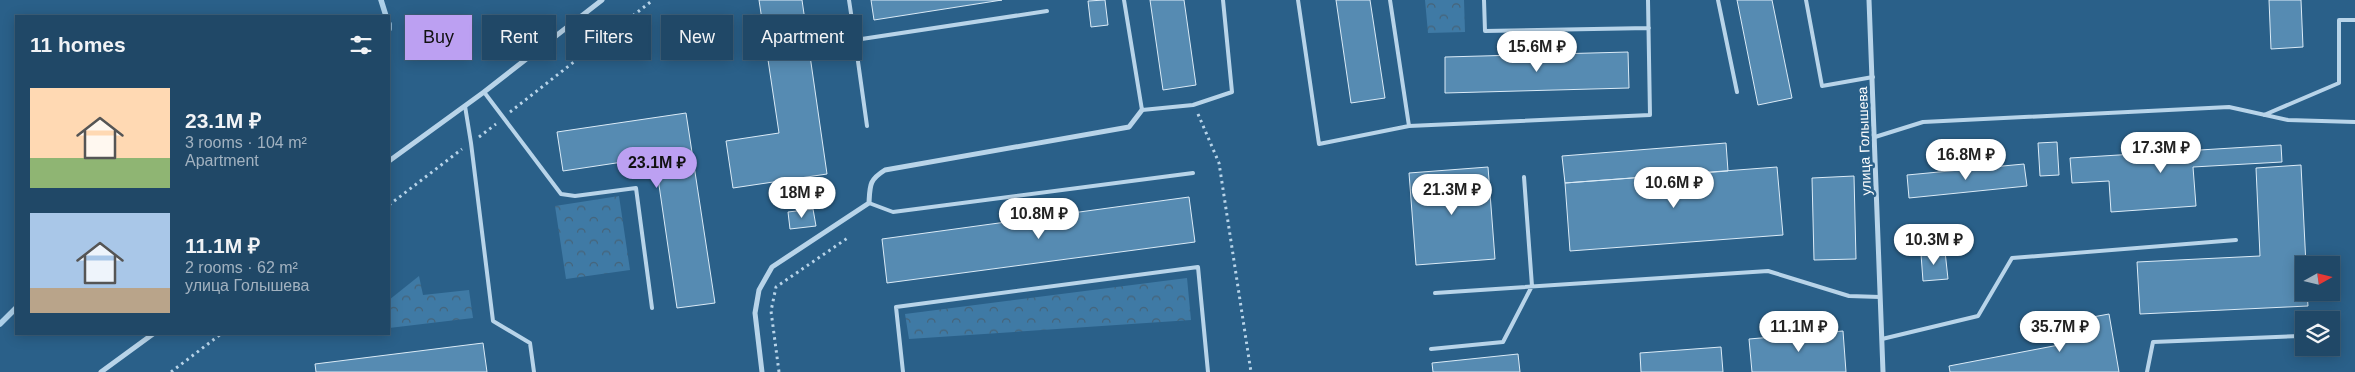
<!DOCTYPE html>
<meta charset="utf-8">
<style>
body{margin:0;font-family:Arial,sans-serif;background:#2d5270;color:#f1f3f6;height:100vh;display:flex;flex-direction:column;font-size:19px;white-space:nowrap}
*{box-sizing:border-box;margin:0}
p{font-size:16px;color:#a2b2c0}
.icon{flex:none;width:28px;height:28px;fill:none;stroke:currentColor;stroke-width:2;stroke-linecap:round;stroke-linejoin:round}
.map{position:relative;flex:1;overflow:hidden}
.panel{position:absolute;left:15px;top:15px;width:375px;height:320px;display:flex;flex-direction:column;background:#204867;border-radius:0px;box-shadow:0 2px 12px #0003,0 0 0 1px #3d607b}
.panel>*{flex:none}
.banner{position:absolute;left:405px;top:15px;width:475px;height:45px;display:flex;gap:10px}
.needle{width:32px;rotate:82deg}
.controls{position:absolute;left:2295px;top:256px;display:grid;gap:10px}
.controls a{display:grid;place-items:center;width:45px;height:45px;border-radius:0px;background:#204867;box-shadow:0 2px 12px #0003,0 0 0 1px #3d607b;font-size:25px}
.price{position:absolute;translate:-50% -42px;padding:0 11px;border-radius:18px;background:#fff;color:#222;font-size:16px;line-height:32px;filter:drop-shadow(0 1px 2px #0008)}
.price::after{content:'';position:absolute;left:50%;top:30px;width:15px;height:11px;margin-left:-8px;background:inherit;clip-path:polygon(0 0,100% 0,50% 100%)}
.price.active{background:#bca0f2;color:#111}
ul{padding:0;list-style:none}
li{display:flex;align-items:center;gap:15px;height:125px;padding:0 15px}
li span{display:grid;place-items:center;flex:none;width:140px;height:100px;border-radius:0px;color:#555}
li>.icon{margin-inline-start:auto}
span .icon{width:60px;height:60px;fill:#fffc;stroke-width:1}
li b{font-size:21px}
h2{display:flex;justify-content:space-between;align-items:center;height:60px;padding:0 15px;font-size:21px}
.pill{padding:0 18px;border-radius:0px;background:#204867;box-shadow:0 2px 12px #0003,0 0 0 1px #3d607b;font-size:18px;line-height:45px}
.pill.active{background:#bca0f2;color:#111}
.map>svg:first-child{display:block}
.park{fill:url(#park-crowns)}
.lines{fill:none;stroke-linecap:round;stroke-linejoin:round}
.stream{stroke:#add0e9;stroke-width:5.5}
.building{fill:#568bb2;stroke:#dbebf7}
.path{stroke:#b8d4e9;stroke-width:3;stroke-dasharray:2.5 4;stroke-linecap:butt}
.lane{stroke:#b8d4e9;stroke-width:4}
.street{stroke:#b8d4e9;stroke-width:5}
.labels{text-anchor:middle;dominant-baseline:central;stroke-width:5;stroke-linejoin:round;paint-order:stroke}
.street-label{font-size:14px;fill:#fff;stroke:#2a6089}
</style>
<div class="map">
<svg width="2355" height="372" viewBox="0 0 2355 372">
<defs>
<pattern id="park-crowns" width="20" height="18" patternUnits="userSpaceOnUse" patternTransform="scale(1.25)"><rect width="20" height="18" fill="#3f7aa5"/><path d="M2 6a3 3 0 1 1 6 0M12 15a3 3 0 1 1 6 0" fill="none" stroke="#466378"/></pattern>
</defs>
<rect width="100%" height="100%" fill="#2a6089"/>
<!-- park -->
<path class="park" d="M1425,0H1464L1465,32L1428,33Z
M619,196L630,270L566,279L555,206Z
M419,276L423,295L469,290L473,318L389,328V300Z
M1187,278L1191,320L909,339L905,314Z"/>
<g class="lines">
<!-- stream -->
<path class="stream" d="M381,0L386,16
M389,24V29
M0,324L16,308"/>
</g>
<!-- building -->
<path class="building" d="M759,0H802L827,174L733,188L726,141L779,133Z
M871,0H1002L874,20Z
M1105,0L1108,25L1091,27L1088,1Z
M1150,0H1184L1196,85L1163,90Z
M1336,0H1370L1385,98L1351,103Z
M1737,0H1772L1792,98L1758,105Z
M2269,0H2301L2303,47L2271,49Z
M1628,52L1629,88L1445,93V57Z
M686,113L715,303L677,308L654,151L635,154L636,160L563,171L557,132Z
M2057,142L2059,175L2040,176L2038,143Z
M1726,143L1728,171L1565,183L1562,156Z
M2281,145L2282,162L2193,167L2196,206L2111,212L2109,181L2072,183L2070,158Z
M2024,164L2027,186L1909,198L1907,175Z
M2301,165L2306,265H2304V292H2307L2308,306L2140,314L2137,262L2260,256L2256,168Z
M1488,167L1495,259L1416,265L1409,173Z
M1777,167L1783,235L1570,251L1565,183Z
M1854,176L1856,259L1814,260L1812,178Z
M1189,197L1195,242L887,283L882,239Z
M813,209L816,226L790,229L788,212Z
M1945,251L1948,279L1923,281L1921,254Z
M2109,314L2119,372H1950L1949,366L2064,344L2060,323Z
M1843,331L1846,372H1752L1749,339Z
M483,343L487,372H316L315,364Z
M1721,347L1723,372H1641L1640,353Z
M1518,354L1520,372H1433L1432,363Z"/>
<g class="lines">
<!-- path -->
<path class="path" d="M510,112L653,0
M1198,114L1219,163L1251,372
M479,137L496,124
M389,205L462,149
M171,372L221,334
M779,372L771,311L776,287L849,237"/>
<!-- lane -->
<path class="lane" d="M849,0L855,40L1047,11
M1124,0L1142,110L1193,105L1232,92L1223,0
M1298,0L1319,144L1409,126L1390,0
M1484,0L1485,31L1649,28
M1718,0L1737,92
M1806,0L1822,86L1873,77
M855,40L867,126
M484,92L561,194L575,196L636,188L652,308
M465,106L471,143L493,321L530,343L534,372
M2264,115L2339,83V20H2355
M1409,126L1650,115L1648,0
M1875,137L1923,122L2229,107L2288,120L2355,122
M869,203L893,212L1193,173
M1435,293L1768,271L1849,296L1880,297
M1882,339L1978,316L2012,258L2236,240
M1431,349L1503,342L1532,286L1524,177
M903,372L896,307L1198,267L1208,372
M2147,372L2153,342L2300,336"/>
<!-- street -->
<path class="street" d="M1869,0L1883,372
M389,161L484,92L602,0
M101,372L153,334
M762,372L755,313L759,290L772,267L869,203C870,185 869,180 885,170L1129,127L1142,110"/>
</g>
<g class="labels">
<!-- street labels -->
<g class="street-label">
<text transform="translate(1864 141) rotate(-92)">улица Голышева</text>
</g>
</g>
</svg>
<div class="controls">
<a><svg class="needle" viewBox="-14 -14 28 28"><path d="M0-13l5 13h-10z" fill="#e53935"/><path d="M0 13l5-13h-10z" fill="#a2b2c0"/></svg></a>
<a><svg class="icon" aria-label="layers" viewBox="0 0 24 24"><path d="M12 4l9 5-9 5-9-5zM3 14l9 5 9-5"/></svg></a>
</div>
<b class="price" style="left:1537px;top:73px">15.6M ₽</b>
<b class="price" style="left:2161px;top:174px">17.3M ₽</b>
<b class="price" style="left:1966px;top:181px">16.8M ₽</b>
<b class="price active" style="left:657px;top:189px">23.1M ₽</b>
<b class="price" style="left:1674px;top:209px">10.6M ₽</b>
<b class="price" style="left:1452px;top:216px">21.3M ₽</b>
<b class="price" style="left:802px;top:219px">18M ₽</b>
<b class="price" style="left:1039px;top:240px">10.8M ₽</b>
<b class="price" style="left:1934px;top:266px">10.3M ₽</b>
<b class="price" style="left:1799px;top:353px">11.1M ₽</b>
<b class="price" style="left:2060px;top:353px">35.7M ₽</b>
<div class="banner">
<a class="pill active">Buy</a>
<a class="pill">Rent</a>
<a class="pill">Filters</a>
<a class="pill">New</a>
<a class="pill">Apartment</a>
</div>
<section class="panel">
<h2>11 homes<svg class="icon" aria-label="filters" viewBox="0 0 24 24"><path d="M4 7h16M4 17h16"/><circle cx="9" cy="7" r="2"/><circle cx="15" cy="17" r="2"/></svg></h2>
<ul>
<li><span style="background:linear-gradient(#ffd9b3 70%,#8fb573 0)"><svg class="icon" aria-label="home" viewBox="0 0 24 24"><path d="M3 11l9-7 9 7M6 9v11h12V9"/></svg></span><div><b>23.1M ₽</b><p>3 rooms · 104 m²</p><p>Apartment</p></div></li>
<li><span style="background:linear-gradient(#a9c7e8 75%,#b9a48a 0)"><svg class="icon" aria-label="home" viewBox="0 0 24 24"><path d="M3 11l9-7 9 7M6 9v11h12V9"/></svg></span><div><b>11.1M ₽</b><p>2 rooms · 62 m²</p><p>улица Голышева</p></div></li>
</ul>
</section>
</div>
